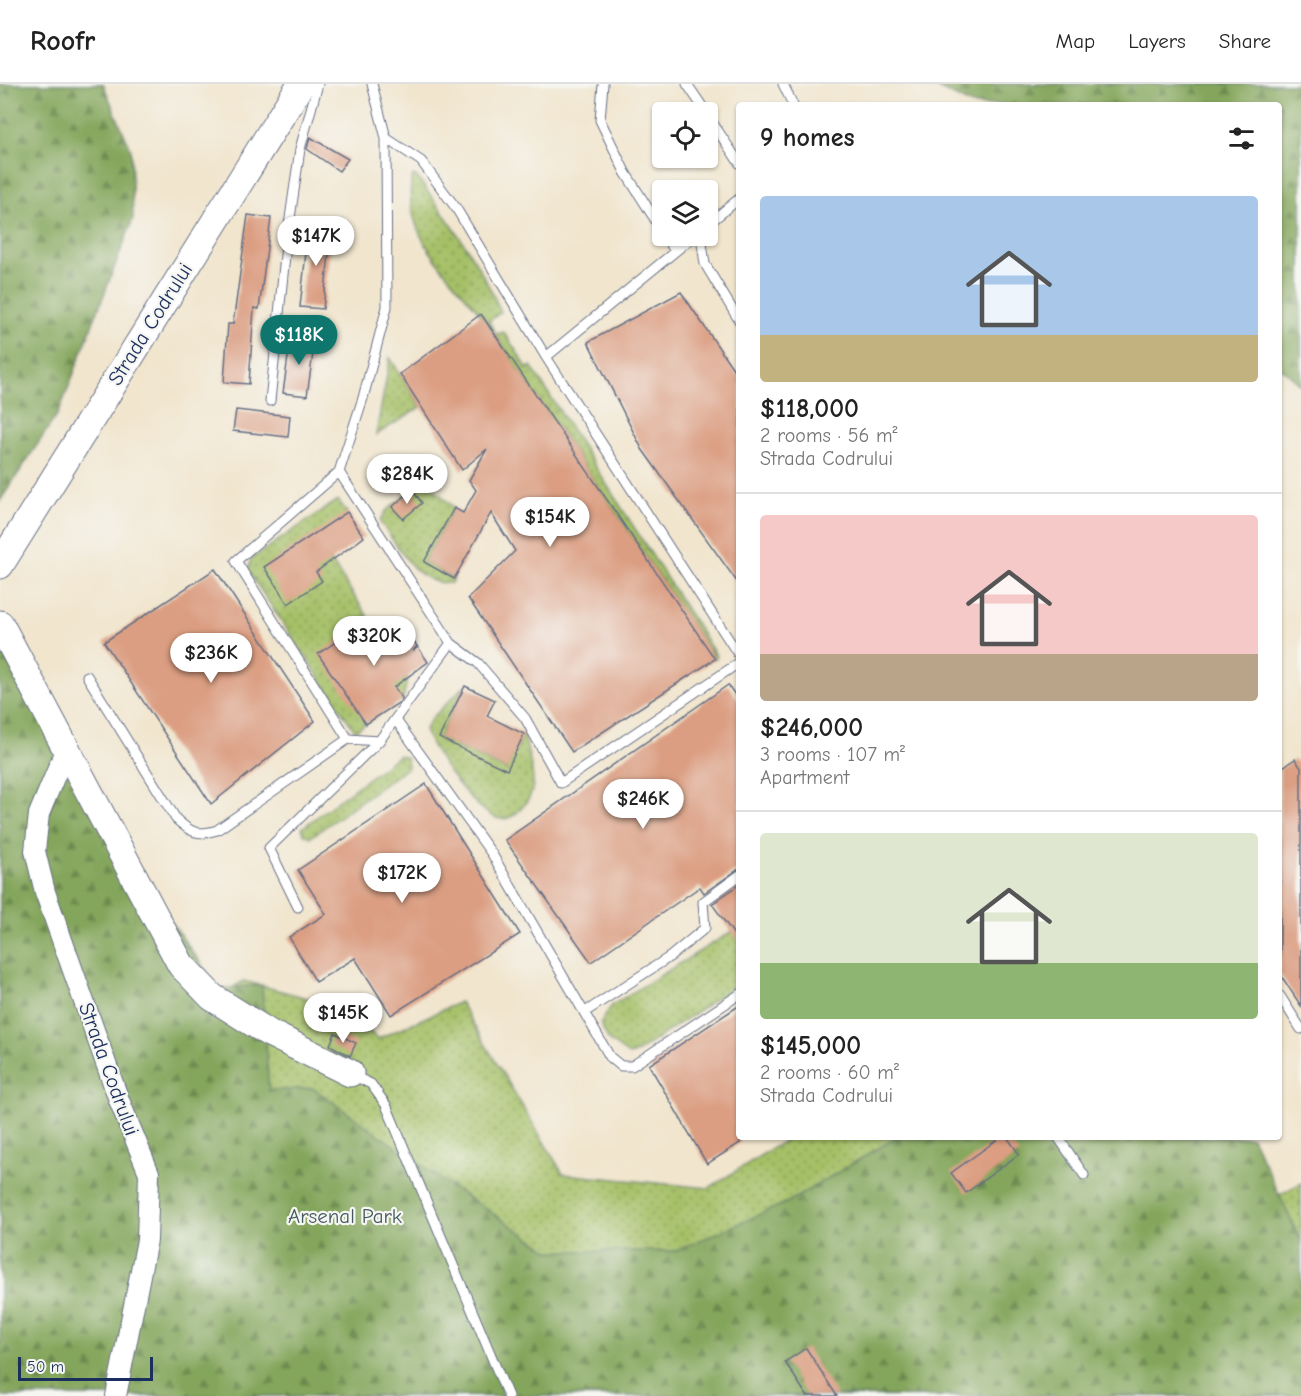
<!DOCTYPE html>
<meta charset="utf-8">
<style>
body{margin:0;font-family:"Comic Neue",sans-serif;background:#f2f2f2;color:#222;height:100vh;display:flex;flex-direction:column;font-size:22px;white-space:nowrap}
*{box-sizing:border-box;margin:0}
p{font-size:20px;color:#767676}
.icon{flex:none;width:33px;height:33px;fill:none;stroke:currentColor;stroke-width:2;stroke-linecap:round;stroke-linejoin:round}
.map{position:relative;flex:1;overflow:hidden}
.sheet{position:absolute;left:736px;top:18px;width:546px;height:1038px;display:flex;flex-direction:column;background:#fff;border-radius:6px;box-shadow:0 2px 4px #0004}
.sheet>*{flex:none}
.fabs{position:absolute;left:652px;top:18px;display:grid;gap:12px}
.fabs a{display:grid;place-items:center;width:66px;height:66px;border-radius:6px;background:#fff;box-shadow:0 2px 4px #0004;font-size:30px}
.scale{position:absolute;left:18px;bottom:15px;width:135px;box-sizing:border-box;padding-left:6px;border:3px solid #1b2f5e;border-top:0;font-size:16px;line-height:21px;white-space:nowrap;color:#1b2f5e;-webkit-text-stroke:4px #f6f6f2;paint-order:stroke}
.price{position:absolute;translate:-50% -51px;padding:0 14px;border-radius:21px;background:#fff;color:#222;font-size:20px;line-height:39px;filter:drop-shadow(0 2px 3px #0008)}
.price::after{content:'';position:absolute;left:50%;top:36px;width:18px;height:14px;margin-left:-9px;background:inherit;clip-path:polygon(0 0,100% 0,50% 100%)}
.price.active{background:#0f766e;color:#fff}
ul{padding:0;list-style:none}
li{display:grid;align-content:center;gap:12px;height:318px;padding:0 24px}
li+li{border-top:2px solid #e0e0e0}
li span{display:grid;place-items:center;height:186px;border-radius:6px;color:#555}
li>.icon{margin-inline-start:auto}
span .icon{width:108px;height:108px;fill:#fffc;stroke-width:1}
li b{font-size:26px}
h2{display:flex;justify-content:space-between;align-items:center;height:72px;padding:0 24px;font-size:26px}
header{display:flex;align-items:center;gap:36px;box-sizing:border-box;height:84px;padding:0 30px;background:#fff;border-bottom:2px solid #e0e0e0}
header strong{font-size:28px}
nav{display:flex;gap:33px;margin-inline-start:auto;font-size:21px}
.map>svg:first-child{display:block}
.grass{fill:url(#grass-dots);stroke:#607862;stroke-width:1.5}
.forest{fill:url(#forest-firs);stroke:#506a5c;stroke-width:1.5}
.building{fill:#db9e82}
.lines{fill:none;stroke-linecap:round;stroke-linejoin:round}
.lane-casing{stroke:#666f85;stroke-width:11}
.street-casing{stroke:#666f85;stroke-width:22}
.secondary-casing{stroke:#666f85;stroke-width:29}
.lane{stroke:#fff;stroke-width:9}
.street{stroke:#fff;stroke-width:20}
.secondary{stroke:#fff;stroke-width:27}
.labels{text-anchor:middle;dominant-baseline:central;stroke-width:4.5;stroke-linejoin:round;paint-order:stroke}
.street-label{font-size:21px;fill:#1b2f5e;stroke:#f6f6f2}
.park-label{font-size:21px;fill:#445a60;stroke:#f6f6f2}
</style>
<header>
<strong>Roofr</strong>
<nav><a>Map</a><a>Layers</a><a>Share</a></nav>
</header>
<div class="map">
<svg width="1301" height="1312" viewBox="0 0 1301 1312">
<defs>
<pattern id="grass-dots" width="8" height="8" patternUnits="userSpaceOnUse" patternTransform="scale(1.5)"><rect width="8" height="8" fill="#a5c066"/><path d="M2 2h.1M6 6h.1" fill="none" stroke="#869c57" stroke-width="1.8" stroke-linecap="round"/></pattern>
<pattern id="forest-firs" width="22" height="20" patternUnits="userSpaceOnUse" patternTransform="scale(1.5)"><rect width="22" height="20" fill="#84a65b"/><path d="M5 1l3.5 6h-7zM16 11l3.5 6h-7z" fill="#6b884e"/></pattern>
</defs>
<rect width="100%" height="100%" fill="#f6f6f2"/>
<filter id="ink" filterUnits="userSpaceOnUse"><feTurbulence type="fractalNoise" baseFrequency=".0167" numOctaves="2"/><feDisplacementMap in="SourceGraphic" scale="12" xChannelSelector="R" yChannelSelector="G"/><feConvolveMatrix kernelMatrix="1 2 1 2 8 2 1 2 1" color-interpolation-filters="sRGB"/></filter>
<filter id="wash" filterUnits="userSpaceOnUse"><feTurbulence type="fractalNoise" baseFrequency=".008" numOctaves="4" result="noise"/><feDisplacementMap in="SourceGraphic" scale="24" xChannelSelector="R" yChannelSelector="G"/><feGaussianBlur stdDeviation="1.35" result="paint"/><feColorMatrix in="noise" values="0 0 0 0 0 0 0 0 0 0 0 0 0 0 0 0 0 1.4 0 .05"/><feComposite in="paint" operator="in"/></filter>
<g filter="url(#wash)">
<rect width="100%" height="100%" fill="#f1e5cd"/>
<!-- grass -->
<path class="grass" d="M413,91L417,93C449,136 480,179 501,228L489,237L496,250L504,248L528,285L531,282L717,573L715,575C640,464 565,354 490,243C471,215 443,191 426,161C414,142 406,113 413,91Z
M390,274L421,323L376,351Z
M424,395L454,424L424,478L454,495L451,499C415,502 400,463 380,438L386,427Z
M338,416L347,428L331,477L408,593L403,615L355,647L248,487L251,475Z
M465,601L439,654L506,686L524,650C526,661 535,693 533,701C532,710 528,718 521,725C515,731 510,735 501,735C479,734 429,666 425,645L432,634Z
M399,671L407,674L408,683L311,753L304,750L302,744Z
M739,843V899L636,969L629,971L609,957L600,939L612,921Z
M244,897L348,925L377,955L460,918L563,1090L709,1104L790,1053H1126L1200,1153L1301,1099V1312H129L206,918Z"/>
<!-- forest -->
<path class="forest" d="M0,0H103L131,66L133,135L59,328L0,417Z
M930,0H1301V301L1280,283V21H972Z
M0,555L103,743L219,905L262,901L269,1007L313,1004L455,1105L550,1167H676L790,1117L897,1053H1252L1301,1157V1312H0Z"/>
<g id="blocks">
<!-- building -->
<path class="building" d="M310,53L348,75L339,87L307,65Z
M248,131L271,134L259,225L254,224L249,300L224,298L228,240H233Z
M309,141L332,143L323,225L300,223Z
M681,208L740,295V502L642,365L588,258Z
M481,230L715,575L572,668L468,514L515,467L491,429L454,495L424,478L454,424L463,429L476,406L469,396L487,365L462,386L400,290Z
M291,251L315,255L307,312L283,309Z
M236,326L290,332L288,353L233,347Z
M412,406L422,419L403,435L392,423Z
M347,428L364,453L316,488L322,497L288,520L264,483Z
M215,485L315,637L211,720L104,558Z
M397,534L417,562L413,567L418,563L428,578L394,603L402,614L400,618L366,640L318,570L355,545L363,557Z
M728,601L740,618V784L704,809L700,803L591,878L505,756Z
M465,602L495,616L487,632L524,650L507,686L439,654Z
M1295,675L1301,684V922L1280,890V685Z
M426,700L520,850L391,931L355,874L316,898L289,853L326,830L298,786Z
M740,800V859L712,820Z
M740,921V1059L707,1080L649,981Z
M335,949L356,959L350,972L330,961Z
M1001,1053H1007L1019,1070L966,1109L951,1089Z
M806,1264L837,1312H807L785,1278Z"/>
</g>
</g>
<g filter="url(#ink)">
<use href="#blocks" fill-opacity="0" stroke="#666f85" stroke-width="1.5"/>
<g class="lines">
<defs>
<path id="lane" d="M372,0L386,54L387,223L363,314L339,388L451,559L478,579L525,634L561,699L740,578
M603,0L600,36L625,88L663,148
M687,0L706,28
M783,0L793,21
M708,32L740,80
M386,54L421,77L456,124L546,273L740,573
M708,140L740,114
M665,152L675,167
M701,152L705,180L740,238
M546,273L694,152
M270,317L286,162L300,65L318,0
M339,388L236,477L348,655
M87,592L176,735C191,749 198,752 217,746L348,655L379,657
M395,635L492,770L610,973L621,982H632L740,910
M298,823L269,764L379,657L451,559
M1280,912L1301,945
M585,928L671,872L705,844L703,818L740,791
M352,991L371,1000L386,1021L508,1312
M1058,1053L1084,1091"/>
<path id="street" d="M66,665L39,730L35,767L45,808L119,1016L149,1089L147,1156L116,1312"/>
<path id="secondary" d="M0,481L301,0
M0,540L181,881L212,913L269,949L350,989"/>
</defs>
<!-- lane casing -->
<use href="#lane" class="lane-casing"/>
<!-- street casing -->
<use href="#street" class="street-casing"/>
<!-- secondary casing -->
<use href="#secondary" class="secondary-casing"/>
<!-- lane -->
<use href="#lane" class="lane"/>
<!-- street -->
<use href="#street" class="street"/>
<!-- secondary -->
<use href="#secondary" class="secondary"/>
</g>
</g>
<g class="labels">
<!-- street labels -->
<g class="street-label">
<text transform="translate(150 240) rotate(-58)">Strada Codrului</text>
<text transform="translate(109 985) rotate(70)">Strada Codrului</text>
</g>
<!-- park labels -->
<g class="park-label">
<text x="345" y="1132">Arsenal Park</text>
</g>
</g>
</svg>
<div class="fabs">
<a><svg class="icon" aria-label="locate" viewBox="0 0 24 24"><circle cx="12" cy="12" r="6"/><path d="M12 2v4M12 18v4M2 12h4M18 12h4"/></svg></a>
<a><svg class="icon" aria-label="layers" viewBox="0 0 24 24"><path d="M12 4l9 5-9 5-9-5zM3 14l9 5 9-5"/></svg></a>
</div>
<div class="scale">50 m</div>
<b class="price" style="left:316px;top:183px">$147K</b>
<b class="price active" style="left:299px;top:282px">$118K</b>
<b class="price" style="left:407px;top:421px">$284K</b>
<b class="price" style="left:550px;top:464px">$154K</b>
<b class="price" style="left:374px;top:583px">$320K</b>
<b class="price" style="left:211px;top:600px">$236K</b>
<b class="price" style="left:643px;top:746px">$246K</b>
<b class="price" style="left:402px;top:820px">$172K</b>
<b class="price" style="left:343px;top:960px">$145K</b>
<section class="sheet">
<h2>9 homes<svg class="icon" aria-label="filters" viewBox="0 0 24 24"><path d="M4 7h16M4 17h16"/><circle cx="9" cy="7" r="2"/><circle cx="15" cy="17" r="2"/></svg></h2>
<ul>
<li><span style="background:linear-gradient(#a9c7e8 75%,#c2b280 0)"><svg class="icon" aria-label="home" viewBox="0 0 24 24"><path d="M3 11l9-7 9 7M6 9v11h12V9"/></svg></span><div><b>$118,000</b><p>2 rooms · 56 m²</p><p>Strada Codrului</p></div></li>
<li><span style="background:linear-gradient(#f6c9c9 75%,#b9a48a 0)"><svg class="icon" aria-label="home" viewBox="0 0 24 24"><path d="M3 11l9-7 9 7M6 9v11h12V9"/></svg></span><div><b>$246,000</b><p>3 rooms · 107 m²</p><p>Apartment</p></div></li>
<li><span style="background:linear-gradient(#dfe7d0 70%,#8fb573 0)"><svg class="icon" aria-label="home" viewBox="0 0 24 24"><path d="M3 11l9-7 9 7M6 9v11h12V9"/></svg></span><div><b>$145,000</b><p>2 rooms · 60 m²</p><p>Strada Codrului</p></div></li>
</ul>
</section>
</div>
